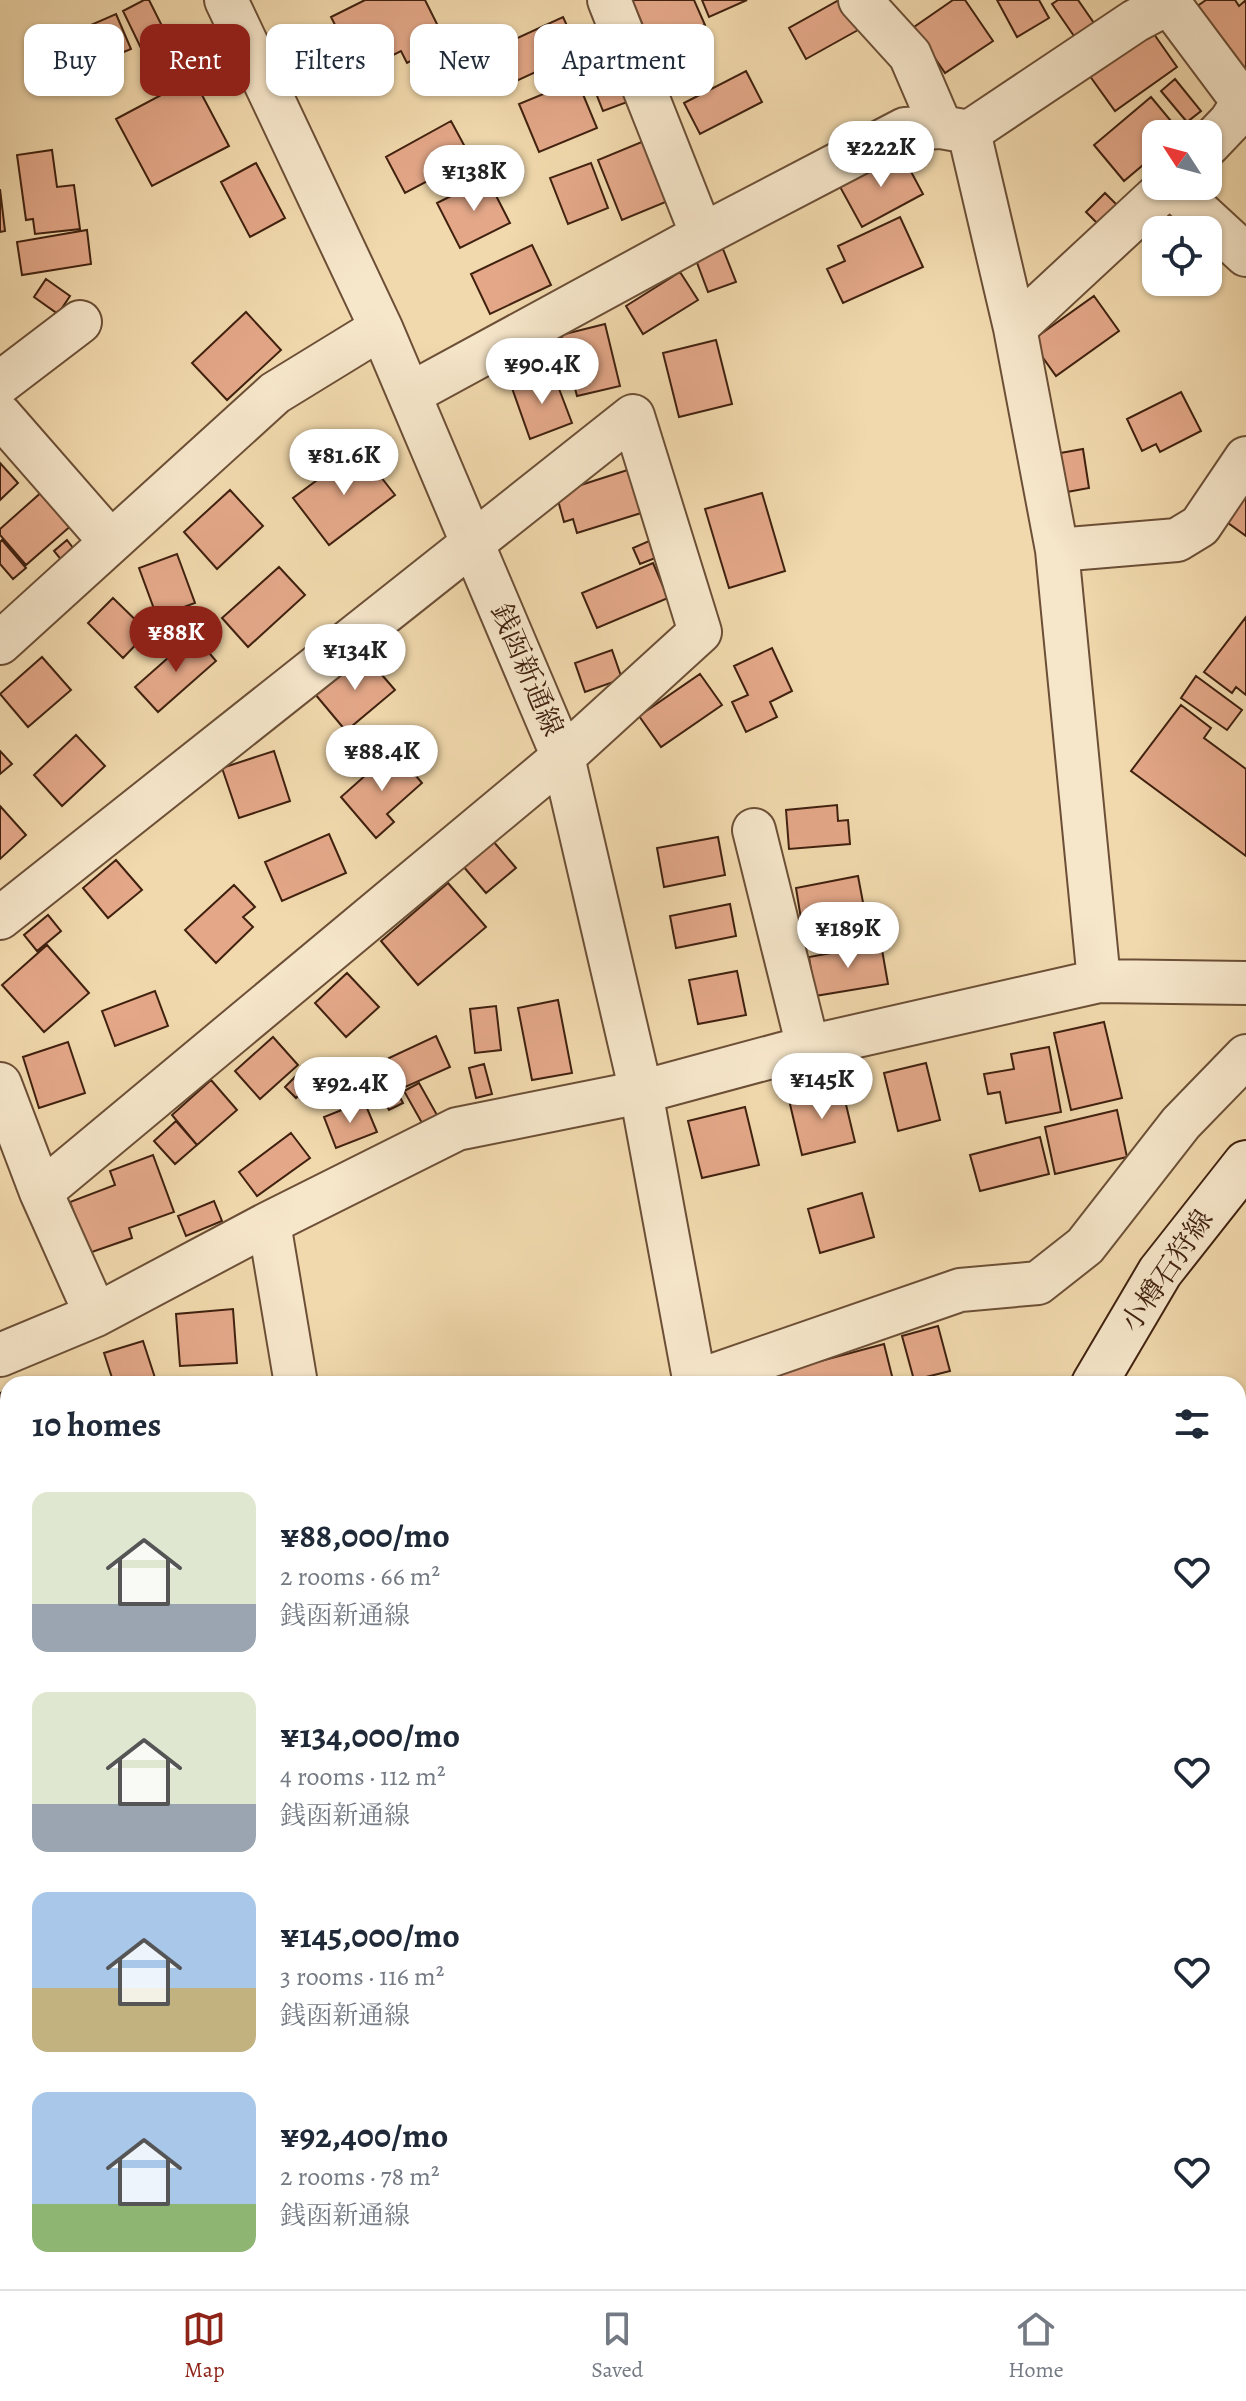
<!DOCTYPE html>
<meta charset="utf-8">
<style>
body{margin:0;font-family:Alegreya,"Noto Serif JP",serif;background:#f6f6f7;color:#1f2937;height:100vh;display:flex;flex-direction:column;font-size:30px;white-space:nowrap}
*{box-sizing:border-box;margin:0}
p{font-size:26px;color:#747a83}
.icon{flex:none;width:44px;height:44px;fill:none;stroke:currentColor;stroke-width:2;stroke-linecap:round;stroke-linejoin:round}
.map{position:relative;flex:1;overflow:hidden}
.side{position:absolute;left:0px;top:1376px;width:1246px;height:914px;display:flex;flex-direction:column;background:#fff;border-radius:24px 24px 0 0;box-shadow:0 2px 6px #0004}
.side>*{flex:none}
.guide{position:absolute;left:24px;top:24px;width:800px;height:72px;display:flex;gap:16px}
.needle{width:52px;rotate:306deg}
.buttons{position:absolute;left:1142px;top:120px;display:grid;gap:16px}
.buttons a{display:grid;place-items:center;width:80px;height:80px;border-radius:16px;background:#fff;box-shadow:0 2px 6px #0004;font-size:40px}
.price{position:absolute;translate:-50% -68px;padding:0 18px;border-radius:28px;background:#fff;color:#222;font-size:26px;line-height:52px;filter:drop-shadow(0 2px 4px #0008)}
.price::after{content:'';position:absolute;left:50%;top:48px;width:24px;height:18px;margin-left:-12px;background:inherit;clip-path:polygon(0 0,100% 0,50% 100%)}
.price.on{background:#8f2418;color:#fff}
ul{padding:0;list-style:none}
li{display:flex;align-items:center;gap:24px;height:200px;padding:0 32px}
li span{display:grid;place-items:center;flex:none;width:224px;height:160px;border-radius:16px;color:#555}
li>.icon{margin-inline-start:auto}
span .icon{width:96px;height:96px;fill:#fffc;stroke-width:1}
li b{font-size:34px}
h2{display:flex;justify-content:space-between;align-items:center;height:96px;padding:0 32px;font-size:34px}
.chip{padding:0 28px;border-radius:16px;background:#fff;box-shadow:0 2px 6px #0004;font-size:28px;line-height:72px}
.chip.on{background:#8f2418;color:#fff}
.menu{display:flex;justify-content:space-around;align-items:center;height:112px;border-top:2px solid #e0e1e3;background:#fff;font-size:22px;color:#747a83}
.menu a{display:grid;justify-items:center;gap:4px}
.menu .on{color:#8f2418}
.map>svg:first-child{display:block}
.building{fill:#e4a889;stroke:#40210f;stroke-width:2}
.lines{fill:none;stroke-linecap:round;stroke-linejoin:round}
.street-casing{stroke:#6c4f36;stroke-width:46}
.secondary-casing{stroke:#40210f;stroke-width:48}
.highway-casing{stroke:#40210f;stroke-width:48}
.street{stroke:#f6e6ca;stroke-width:42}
.secondary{stroke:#f6e6ca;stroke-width:44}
.highway{stroke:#f1d9ad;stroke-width:44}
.labels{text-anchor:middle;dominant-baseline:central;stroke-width:6;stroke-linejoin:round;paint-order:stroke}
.street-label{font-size:28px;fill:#40210f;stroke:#f6e6ca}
</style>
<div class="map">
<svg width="1246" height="2289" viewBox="0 0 1246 2289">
<rect width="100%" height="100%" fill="#f1d9ad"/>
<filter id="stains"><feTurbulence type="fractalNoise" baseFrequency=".0025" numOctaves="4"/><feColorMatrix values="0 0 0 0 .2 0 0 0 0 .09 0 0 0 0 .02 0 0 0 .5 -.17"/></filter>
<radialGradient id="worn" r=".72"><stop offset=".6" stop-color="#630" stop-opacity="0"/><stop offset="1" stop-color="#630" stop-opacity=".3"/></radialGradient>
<!-- building -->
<path class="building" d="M144,0H149L168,38L183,31L194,53L153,73L123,11Z
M365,0H425L441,32L423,41L428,52L407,63L401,51L359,72L331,17Z
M632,0H694L705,25L652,47Z
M702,0H747L709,17Z
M839,0H852L867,25L806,59L789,28Z
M953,0H965L993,41L945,73L914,27Z
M997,0H1039L1049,18L1017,37Z
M1058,0H1078L1096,26L1076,39L1052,4Z
M1206,0H1235L1239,6L1246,0V74L1196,7Z
M116,14L131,49L76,72L61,38Z
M563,17L579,52L512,83L496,48Z
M1149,27L1177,67L1115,111L1087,72Z
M746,71L762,102L700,134L684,103Z
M619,73L630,101L603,111L592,83Z
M193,78L229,146L152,186L116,119Z
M1175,79L1201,111L1187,122L1161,91Z
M577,80L597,128L539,152L519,104Z
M1151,97L1181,133L1156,134V154L1124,181L1094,145Z
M451,121L471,158L405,193L386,157Z
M644,141L668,201L622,220L598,160Z
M52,150L57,187L74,185L80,229L35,234L33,219L26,220L17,155Z
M900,151L923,194L862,227L839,185Z
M256,163L285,218L250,237L221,182Z
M591,163L608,208L568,224L550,178Z
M487,178L510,223L460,248L437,203Z
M0,189L5,231L0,232Z
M1105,193L1118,206L1099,225L1086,212Z
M900,217L923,267L843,303L827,269L845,261L838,246Z
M87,230L91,264L22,275L17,242Z
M532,245L551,285L490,314L471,274Z
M723,249L736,282L708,292L696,260Z
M680,272L698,300L643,334L626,306Z
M46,279L70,296L58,314L34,297Z
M1094,296L1119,331L1056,376L1031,341Z
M246,312L281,350L227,400L192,363Z
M605,324L620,386L577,396L561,335Z
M716,340L732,404L679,417L663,353Z
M553,373L572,423L530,439L512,388Z
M1181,392L1201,431L1160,452L1156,444L1142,451L1127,419Z
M359,449L395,495L329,545L293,498Z
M1083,449L1089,488L1056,494L1049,455Z
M0,463L18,483L0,500Z
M640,466L654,509L577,533L573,519L564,522L556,493Z
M44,490L73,524L26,565L0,535V529Z
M230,490L263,526L217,569L184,532Z
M1246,492V536L1224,520Z
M762,493L785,571L729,588L705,509Z
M656,538L663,555L640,564L633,548Z
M2,540L26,568L13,579L0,564V542Z
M67,540L80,557L67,567L54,551Z
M177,554L195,603L157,617L139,568Z
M653,563L668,598L597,628L582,593Z
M279,567L305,595L248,647L222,618Z
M113,598L148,632L123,658L88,623Z
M1246,617V695L1236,687L1232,693L1204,672Z
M194,635L216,661L158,712L135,687Z
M772,648L792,691L770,702L777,717L746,732L732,702L748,695L734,666Z
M612,650L622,679L585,692L575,663Z
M363,653L395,690L346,731L315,694Z
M42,657L71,690L28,727L0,694Z
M700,674L722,705L661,747L639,716Z
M1196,676L1242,710L1227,730L1181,698Z
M1181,705L1211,728L1204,738L1246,769V856L1131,771Z
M76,735L105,766L62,806L34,775Z
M394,750L422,783L387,814L394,822L376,838L341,797Z
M0,751L12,764L0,774Z
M274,751L290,801L239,818L222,768Z
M837,805L838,821L848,820L850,844L789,849L786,810Z
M0,806L26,835L0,859Z
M329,834L346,873L282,901L265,862Z
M718,837L725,875L664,887L657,848Z
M493,841L516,868L486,893L463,866Z
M116,860L142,890L108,918L83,888Z
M858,876L865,913L802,925L796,888Z
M448,883L486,927L418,985L381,941Z
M234,885L255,907L243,917L253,927L216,963L185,930Z
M730,904L736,936L676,948L670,916Z
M48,915L61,931L37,951L24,935Z
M881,944L888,984L815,996L809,957Z
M47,945L89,993L44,1032L2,985Z
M737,971L746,1015L698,1024L689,980Z
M347,973L379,1007L346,1037L315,1003Z
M155,991L168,1026L115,1046L102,1011Z
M558,1000L572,1073L532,1080L518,1008Z
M496,1006L501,1050L475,1053L470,1009Z
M1104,1022L1122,1098L1071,1110L1054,1033Z
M436,1036L450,1067L403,1088L389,1058Z
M273,1037L298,1065L260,1099L235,1071Z
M68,1042L85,1093L39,1108L23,1057Z
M1049,1047L1061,1112L1006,1123L1000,1092L988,1094L984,1074L1014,1069L1011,1054Z
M382,1063L403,1103L389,1110L368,1071Z
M926,1063L940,1120L898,1131L884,1073Z
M484,1064L492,1094L476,1098L469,1068Z
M297,1075L309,1086L296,1098L285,1087Z
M211,1080L237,1110L197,1145L172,1115Z
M419,1083L437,1115L422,1123L404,1091Z
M842,1088L855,1142L802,1155L789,1100Z
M364,1101L377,1132L336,1148L324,1117Z
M745,1107L759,1165L702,1178L688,1121Z
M1117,1110L1127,1157L1055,1174L1045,1127Z
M176,1121L197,1145L175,1164L154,1141Z
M291,1133L310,1158L257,1196L239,1172Z
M1040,1137L1049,1174L980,1191L970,1155Z
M153,1155L174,1212L129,1228L132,1238L89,1253L70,1202L115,1185L110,1171Z
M862,1193L874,1237L820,1253L808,1209Z
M214,1201L222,1221L186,1236L178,1216Z
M233,1309L237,1363L180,1366L176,1314Z
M938,1326L950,1371L914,1380L902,1336Z
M143,1341L157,1384H114L104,1353Z
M884,1344L894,1384H735Z
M44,1378L46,1384H26Z
M8,1390V1436L0,1439V1393Z
M8,1863V1897L0,1877V1866Z
M8,2051V2099L0,2102V2054Z
M8,2229V2276L0,2278V2232Z
M75,2282H202L204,2289H78Z
M633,2282H682L685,2289H637Z"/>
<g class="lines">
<defs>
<path id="street" d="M226,0L381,328L563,757L641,1092L695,1384
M609,0L702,235
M860,0L910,55L941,127
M969,132L1135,21L1169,3L1243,102L1230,122L1208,145
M1171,186L1246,255
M1015,328L1168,186
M0,383L80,322
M410,394L702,235L905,129L941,127L969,132L1015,328L1057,550L1099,981
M0,415L111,542
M1057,550L1177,540L1200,526L1246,458
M0,643L275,393L381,328
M754,830L808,1047
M0,918L633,416L700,632L563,757L41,1192
M0,1084L41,1192L96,1315
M269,1223L296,1384
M0,1355L96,1315L269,1223L457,1129L641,1092L808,1047L1099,981L1246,983
M694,1382L960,1290L1038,1283L1085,1246L1181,1123L1246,1056
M0,1564L8,1584"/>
<path id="secondary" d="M1094,1384L1160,1272L1246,1163
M0,2182L8,2180
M994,2289L995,2282"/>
<path id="highway" d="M1238,2289L1246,2287"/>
</defs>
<!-- street casing -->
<use href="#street" class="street-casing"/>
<!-- secondary casing -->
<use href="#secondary" class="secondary-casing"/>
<!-- highway casing -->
<use href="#highway" class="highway-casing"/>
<!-- street -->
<use href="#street" class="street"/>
<!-- secondary -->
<use href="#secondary" class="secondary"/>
<!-- highway -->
<use href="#highway" class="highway"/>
</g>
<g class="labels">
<!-- street labels -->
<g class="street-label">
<text transform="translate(527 670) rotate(67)">銭函新通線</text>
<text transform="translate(1167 1271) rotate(-56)">小樽石狩線</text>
</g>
</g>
<rect width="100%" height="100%" filter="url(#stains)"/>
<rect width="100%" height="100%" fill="url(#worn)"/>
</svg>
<div class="buttons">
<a><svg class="needle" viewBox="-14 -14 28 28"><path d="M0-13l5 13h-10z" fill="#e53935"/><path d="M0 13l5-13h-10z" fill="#747a83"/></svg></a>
<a><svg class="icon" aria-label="locate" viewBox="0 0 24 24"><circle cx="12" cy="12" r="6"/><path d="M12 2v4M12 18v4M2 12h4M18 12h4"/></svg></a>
</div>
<b class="price" style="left:881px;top:189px">¥222K</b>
<b class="price" style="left:474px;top:213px">¥138K</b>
<b class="price" style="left:542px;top:406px">¥90.4K</b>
<b class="price" style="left:344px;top:497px">¥81.6K</b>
<b class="price on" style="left:176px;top:674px">¥88K</b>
<b class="price" style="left:355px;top:692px">¥134K</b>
<b class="price" style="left:382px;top:793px">¥88.4K</b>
<b class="price" style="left:848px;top:970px">¥189K</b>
<b class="price" style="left:822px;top:1121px">¥145K</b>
<b class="price" style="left:350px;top:1125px">¥92.4K</b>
<div class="guide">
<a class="chip">Buy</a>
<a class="chip on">Rent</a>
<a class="chip">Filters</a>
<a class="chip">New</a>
<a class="chip">Apartment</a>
</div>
<section class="side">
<h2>10 homes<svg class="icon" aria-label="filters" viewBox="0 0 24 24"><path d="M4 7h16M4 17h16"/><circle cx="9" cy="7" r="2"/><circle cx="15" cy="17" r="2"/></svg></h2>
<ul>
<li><span style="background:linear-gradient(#dfe7d0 70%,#9aa5b1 0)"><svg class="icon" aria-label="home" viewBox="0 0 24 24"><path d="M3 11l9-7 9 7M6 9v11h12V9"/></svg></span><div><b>¥88,000/mo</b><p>2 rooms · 66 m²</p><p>銭函新通線</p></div><svg class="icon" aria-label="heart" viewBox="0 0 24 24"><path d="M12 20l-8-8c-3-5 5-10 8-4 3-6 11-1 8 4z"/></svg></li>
<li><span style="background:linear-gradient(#dfe7d0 70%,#9aa5b1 0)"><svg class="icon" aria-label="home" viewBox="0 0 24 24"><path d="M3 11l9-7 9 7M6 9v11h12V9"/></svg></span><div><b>¥134,000/mo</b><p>4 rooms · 112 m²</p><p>銭函新通線</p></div><svg class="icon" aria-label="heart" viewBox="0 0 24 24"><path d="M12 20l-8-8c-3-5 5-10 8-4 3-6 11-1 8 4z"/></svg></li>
<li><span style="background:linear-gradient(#a9c7e8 60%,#c2b280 0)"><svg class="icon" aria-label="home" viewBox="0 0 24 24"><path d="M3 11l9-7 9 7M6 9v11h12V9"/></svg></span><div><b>¥145,000/mo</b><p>3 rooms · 116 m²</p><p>銭函新通線</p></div><svg class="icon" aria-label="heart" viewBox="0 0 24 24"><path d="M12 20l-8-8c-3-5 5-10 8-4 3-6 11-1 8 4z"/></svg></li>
<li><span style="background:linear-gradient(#a9c7e8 70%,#8fb573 0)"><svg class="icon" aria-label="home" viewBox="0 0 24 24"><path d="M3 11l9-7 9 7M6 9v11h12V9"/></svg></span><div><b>¥92,400/mo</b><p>2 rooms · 78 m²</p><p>銭函新通線</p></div><svg class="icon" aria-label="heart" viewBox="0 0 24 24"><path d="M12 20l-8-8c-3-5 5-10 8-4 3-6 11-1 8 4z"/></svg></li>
</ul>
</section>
</div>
<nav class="menu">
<a class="on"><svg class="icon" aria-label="map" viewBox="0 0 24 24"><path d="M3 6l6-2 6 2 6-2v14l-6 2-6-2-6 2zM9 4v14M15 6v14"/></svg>Map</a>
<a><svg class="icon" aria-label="saved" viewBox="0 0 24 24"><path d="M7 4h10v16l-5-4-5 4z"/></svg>Saved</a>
<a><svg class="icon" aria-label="home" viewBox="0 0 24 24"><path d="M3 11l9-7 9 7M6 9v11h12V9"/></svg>Home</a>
</nav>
